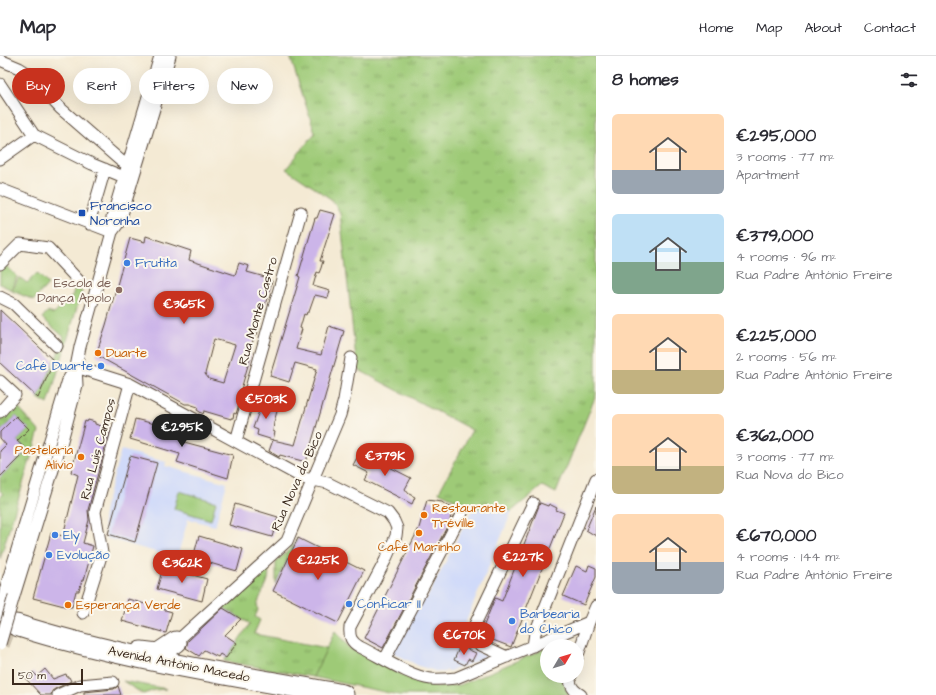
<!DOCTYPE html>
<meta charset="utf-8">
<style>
body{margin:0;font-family:"Architects Daughter",sans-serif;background:#f7f7f7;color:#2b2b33;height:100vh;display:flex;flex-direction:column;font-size:15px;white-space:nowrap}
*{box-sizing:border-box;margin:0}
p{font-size:13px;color:#7c7c81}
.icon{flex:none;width:22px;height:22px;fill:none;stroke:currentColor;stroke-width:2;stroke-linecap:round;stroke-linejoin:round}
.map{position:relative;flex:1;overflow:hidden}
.panel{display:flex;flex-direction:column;background:#fff;width:340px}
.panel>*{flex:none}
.hud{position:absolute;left:12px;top:12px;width:380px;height:36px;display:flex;gap:8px}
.needle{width:26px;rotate:52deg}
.fabs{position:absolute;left:540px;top:583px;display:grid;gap:8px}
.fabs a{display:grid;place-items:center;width:44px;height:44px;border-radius:50%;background:#fff;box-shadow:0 4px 16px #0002;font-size:20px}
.scale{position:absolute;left:12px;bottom:10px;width:71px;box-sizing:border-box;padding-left:4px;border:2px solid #3b2a1e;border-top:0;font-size:11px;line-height:14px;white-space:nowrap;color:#3b2a1e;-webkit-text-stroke:3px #fbf7ec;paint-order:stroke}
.price{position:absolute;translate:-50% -34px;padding:0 9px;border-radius:14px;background:#c8321e;color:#fff;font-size:13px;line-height:26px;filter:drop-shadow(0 1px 2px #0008)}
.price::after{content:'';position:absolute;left:50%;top:24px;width:12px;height:9px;margin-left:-6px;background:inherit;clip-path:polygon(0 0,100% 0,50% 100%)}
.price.current{background:#222;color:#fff}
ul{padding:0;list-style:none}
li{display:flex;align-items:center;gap:12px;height:100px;padding:0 16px}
li span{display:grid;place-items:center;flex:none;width:112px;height:80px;border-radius:6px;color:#555}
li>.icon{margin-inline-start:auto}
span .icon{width:48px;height:48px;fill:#fffc;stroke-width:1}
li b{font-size:17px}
h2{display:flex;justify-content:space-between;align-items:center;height:48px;padding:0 16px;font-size:17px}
.pill{padding:0 14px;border-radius:18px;background:#fff;box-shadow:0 4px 16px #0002;font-size:14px;line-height:36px}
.pill.current{background:#c8321e;color:#fff}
header{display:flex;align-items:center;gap:24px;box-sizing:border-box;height:56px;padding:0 20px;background:#fff;border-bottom:1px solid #e1e1e2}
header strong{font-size:19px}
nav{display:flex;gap:22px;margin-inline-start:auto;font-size:14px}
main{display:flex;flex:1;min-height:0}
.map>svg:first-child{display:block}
.built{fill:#d0daf9}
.grass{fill:url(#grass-tufts);stroke:#6c7a4a}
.park{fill:#9eca77;stroke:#6c7a4a}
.building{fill:#ccb5e9;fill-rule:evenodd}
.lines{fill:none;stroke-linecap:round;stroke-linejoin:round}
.highway-tunnel{stroke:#cfc4b0;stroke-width:21;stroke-dasharray:21 10;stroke-linecap:butt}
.street-casing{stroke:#574739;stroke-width:13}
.highway-casing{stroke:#574739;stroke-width:23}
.street{stroke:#fff;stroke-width:11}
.highway{stroke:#fff;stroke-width:21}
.street-bridge-casing{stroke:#574739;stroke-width:13;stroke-linecap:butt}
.street-bridge{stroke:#fff;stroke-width:11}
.transit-dot{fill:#1a4fb4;stroke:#fbf7ec;stroke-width:1.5}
.shop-dot{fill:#3f7fe0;stroke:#fbf7ec;stroke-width:1.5}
.education-dot{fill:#8d6e63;stroke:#fbf7ec;stroke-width:1.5}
.food-dot{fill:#e8710a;stroke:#fbf7ec;stroke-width:1.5}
.labels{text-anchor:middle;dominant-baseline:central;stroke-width:4;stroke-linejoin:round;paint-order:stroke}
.transit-label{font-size:13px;fill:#164399;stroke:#fbf7ec;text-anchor:start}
.shop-label{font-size:13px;fill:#366cbe;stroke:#fbf7ec;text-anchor:start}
.education-label{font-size:13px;fill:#785e54;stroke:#fbf7ec;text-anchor:end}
.street-label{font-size:13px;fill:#3b2a1e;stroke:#fbf7ec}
.food-label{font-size:13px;fill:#c56008;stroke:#fbf7ec;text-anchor:start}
</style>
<header>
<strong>Map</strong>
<nav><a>Home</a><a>Map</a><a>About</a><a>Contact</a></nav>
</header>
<main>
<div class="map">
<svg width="596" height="639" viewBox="0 0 596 639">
<defs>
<pattern id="grass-tufts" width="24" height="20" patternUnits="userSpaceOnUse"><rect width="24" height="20" fill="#9eca77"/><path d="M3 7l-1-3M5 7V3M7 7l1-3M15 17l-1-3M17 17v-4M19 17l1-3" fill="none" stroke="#82a461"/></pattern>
</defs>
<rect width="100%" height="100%" fill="#fbf7ec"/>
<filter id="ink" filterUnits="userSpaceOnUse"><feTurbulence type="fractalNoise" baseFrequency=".025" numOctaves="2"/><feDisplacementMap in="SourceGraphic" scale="8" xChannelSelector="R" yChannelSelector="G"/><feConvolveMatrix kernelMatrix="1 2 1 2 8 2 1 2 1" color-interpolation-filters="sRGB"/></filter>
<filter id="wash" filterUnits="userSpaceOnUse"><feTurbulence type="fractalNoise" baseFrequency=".012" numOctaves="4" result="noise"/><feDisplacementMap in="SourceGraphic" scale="16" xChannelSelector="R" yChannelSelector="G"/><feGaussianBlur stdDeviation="0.9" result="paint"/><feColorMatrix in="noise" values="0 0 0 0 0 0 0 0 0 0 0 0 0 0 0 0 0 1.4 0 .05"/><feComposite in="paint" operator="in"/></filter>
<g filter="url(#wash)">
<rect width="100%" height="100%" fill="#f4ead4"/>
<!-- built -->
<path class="built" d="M121,394L166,406L165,410L227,427L215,470L188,463L177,502L106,482L103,464L105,451Z
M473,452L512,455L457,587L487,600L465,610L449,615L446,614L445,616H438L419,610L392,596L420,541L426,544Z"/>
<!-- grass -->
<path class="grass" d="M290,0H596V339L556,437L542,430L512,455L473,452L439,436L472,374L357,313L340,157L336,149L331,143L286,113L315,77Z
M37,217L48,228L34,244L12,235L19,221L27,227Z
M14,347L39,375L0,503V441L3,438L0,435V421L27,395L17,385L29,373L16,360L0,376V361Z
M298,482L276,528V506L290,493Z
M268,512C272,527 259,537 257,551L258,554L255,561L260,564L254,578L327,592L313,621L224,605L250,568L222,551Z
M123,625L167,633L155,634L143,638Z"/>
<!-- park -->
<path class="park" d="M5,209L17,220L12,234L0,228V214Z
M75,231L82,235L48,348L38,342L54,305L56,303L64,281L42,262L47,256L54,258L72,240Z
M179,435L216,446L211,464L174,453Z
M335,575L351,593L414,625L438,631L460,629L547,592V620H563L566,634L571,639H399L313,621Z"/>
<g id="blocks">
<!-- building -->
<path class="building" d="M320,154L335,158L320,205H323L321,212L319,217L317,216L313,230L330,235L328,242L315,239L309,256H307L306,259L304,258L300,272L302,273L296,293L321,299L329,270L344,275L306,406L280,399L279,401L269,395L273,384L295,389L317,313L295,307L289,326L270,320L300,221L298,220L315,162H317Z
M146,180L191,195L189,204L235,219L239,207L249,210L247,216L265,221V223L272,225L265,249H264L257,279L255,278L249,298L251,299L240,337H241L239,345H240L236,358L234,357L233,362H231V363L204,355L203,358L197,354L198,351L189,348H185L96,299L106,269L130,182L145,186ZM214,283L235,289L223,327L209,323L205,318Z
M0,254L54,305L38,342L0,307Z
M263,344L279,348L274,366L273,375L275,376L273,384L257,379L258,374L253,372Z
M16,360L29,373L17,385L27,394L0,421V395L6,389L0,382V376Z
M135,363L186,376L184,386L233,399L228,422L177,406L180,398L130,383Z
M88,364L95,366V368L110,373L88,454L89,464L83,487L93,490L84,524H82L79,535H76L72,551H68L33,542L51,477L63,480L78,419L71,416L85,365L87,366Z
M360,396L411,422L405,433L409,438L415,441L412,448L365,424L369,417L353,409Z
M130,400L157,407L135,486L108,478Z
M427,444L442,446L447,450L452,451L450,465L383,592L364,582L419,472Z
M540,447L548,450L549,448L557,452L556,454L564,457L511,591L480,579L495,542L502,545Z
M235,448L278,461L272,481L229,469Z
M596,450V480L586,474Z
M199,480L243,493L237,515L193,502Z
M298,482L364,515L338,567L273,535Z
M589,509L596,512V521L584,549L563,540L576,510L587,515Z
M163,511L207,523L202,545L157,533Z
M128,543L172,556L166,577L122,565Z
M223,552L241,563L225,579L237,587L226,602L220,598L218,601L204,594L199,600L186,592L188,585Z
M460,590L476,597L472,605L468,603L465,609L454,604Z
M45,613L53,623L66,618L67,621H69L71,625L55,633L52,635L51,639H41L26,623L33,616L37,620Z
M118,630L121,639H84V636L114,633Z"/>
</g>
</g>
<g filter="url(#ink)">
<use href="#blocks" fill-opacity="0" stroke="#574739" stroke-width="1"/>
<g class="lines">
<!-- highway-tunnel -->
<path class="highway-tunnel" d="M0,577L13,582"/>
<defs>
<path id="street" d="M0,4L19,12L27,17L60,52L121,105L128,109
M0,28L34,79L92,108L124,121
M0,103L34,79
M0,133L112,176
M89,168L105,113
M112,176L120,165L170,0
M0,208L20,188L48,192L79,225
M0,241L14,248L57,290
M76,311L130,328L303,422L328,427L388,457L394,465L397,472L396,480L385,505L350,571C349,581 351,586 360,591C379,600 411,621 431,623C440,624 447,623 456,622L589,566
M0,325L15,339L0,356
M236,385L301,156
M14,540L61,388L77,329L76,311L80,291L112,176V162L160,0
M83,557L102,497L95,456L130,328
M0,559L7,527L68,324L76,311
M176,586L287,485L340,359L344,344L351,302
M533,590L535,577L596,423
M507,601L468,583L533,447
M577,602L589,566L596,550
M385,603L462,457
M571,620C568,628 574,635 581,639
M58,639L80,629L113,626"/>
<path id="highway" d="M16,569C122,603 233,619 343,639
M141,596L158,598L176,586"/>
</defs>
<!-- street casing -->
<use href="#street" class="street-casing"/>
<!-- highway casing -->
<use href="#highway" class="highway-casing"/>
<!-- street -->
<use href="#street" class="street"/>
<!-- highway -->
<use href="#highway" class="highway"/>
<defs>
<path id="street-bridge" d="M0,588L14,540"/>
</defs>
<!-- street-bridge casing -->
<use href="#street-bridge" class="street-bridge-casing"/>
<!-- street-bridge -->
<use href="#street-bridge" class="street-bridge"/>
</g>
</g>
<!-- markers -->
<rect class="transit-dot" x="78" y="153" width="8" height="8" rx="2"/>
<g class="shop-dot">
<circle cx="127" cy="207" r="4"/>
<circle cx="101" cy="310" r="4"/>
<circle cx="55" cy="479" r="4"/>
<circle cx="49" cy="499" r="4"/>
<circle cx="349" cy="548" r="4"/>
<circle cx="512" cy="565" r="4"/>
</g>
<circle class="education-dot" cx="119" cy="234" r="4"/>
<g class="food-dot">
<circle cx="98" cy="297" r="4"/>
<circle cx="81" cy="401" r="4"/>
<circle cx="424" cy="459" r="4"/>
<circle cx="419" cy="477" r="4"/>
<circle cx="68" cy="549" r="4"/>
</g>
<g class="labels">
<!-- transit labels -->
<g class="transit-label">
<text x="90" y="150">Francisco<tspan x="90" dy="15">Noronha</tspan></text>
</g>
<!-- shop labels -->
<g class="shop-label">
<text x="135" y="207">Frutita</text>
<text x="93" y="310" text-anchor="end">Café Duarte</text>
<text x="63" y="479">Ely</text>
<text x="57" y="499">Evolução</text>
<text x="357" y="548">Conficar II</text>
<text x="520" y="558">Barbearia<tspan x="520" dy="15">do Chico</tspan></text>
</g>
<!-- education labels -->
<g class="education-label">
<text x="111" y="227">Escola de<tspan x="111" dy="15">Dança Apolo</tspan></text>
</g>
<!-- street labels -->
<g class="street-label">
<text transform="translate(258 255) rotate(-74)">Rua Monte Castro</text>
<text transform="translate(98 393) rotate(-75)">Rua Luis Campos</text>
<text transform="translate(297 425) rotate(-66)">Rua Nova do Bico</text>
<text transform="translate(179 608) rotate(11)">Avenida António Macedo</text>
</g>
<!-- food labels -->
<g class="food-label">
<text x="106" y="297">Duarte</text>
<text x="73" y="394" text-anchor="end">Pastelaria<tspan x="73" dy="15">Alívio</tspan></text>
<text x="432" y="452">Restaurante<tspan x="432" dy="15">Tréville</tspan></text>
<text x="419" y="491" text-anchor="middle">Café Marinho</text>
<text x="76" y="549">Esperança Verde</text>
</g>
</g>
</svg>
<div class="fabs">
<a><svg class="needle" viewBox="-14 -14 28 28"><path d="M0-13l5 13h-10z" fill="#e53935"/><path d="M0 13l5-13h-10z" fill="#7c7c81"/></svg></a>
</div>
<div class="scale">50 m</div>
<b class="price" style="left:184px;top:269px">€365K</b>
<b class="price" style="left:266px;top:364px">€503K</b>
<b class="price current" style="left:182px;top:392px">€295K</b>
<b class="price" style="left:385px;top:421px">€379K</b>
<b class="price" style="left:523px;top:522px">€227K</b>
<b class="price" style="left:318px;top:525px">€225K</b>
<b class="price" style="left:182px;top:528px">€362K</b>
<b class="price" style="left:464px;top:600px">€670K</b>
<div class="hud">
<a class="pill current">Buy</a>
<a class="pill">Rent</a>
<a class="pill">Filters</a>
<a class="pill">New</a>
</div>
</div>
<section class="panel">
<h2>8 homes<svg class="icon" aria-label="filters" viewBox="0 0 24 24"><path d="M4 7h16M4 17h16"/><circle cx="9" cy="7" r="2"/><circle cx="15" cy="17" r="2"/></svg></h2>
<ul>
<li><span style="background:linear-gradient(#ffd9b3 70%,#9aa5b1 0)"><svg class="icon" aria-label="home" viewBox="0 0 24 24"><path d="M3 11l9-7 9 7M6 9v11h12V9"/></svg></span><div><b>€295,000</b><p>3 rooms · 77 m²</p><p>Apartment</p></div></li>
<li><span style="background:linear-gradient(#bfe0f5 60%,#7fa58c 0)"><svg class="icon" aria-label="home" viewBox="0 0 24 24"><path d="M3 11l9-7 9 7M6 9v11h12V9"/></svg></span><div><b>€379,000</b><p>4 rooms · 96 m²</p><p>Rua Padre António Freire</p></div></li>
<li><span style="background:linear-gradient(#ffd9b3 70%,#c2b280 0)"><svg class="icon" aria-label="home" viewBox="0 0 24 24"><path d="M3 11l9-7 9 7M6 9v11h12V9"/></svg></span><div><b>€225,000</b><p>2 rooms · 56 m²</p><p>Rua Padre António Freire</p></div></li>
<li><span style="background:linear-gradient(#ffd9b3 65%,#c2b280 0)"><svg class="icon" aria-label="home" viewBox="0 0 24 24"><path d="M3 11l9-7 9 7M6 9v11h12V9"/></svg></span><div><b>€362,000</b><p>3 rooms · 77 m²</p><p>Rua Nova do Bico</p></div></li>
<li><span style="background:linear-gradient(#ffd9b3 60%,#9aa5b1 0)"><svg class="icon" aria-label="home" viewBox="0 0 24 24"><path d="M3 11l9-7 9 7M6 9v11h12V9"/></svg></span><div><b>€670,000</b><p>4 rooms · 144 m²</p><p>Rua Padre António Freire</p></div></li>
</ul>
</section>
</main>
